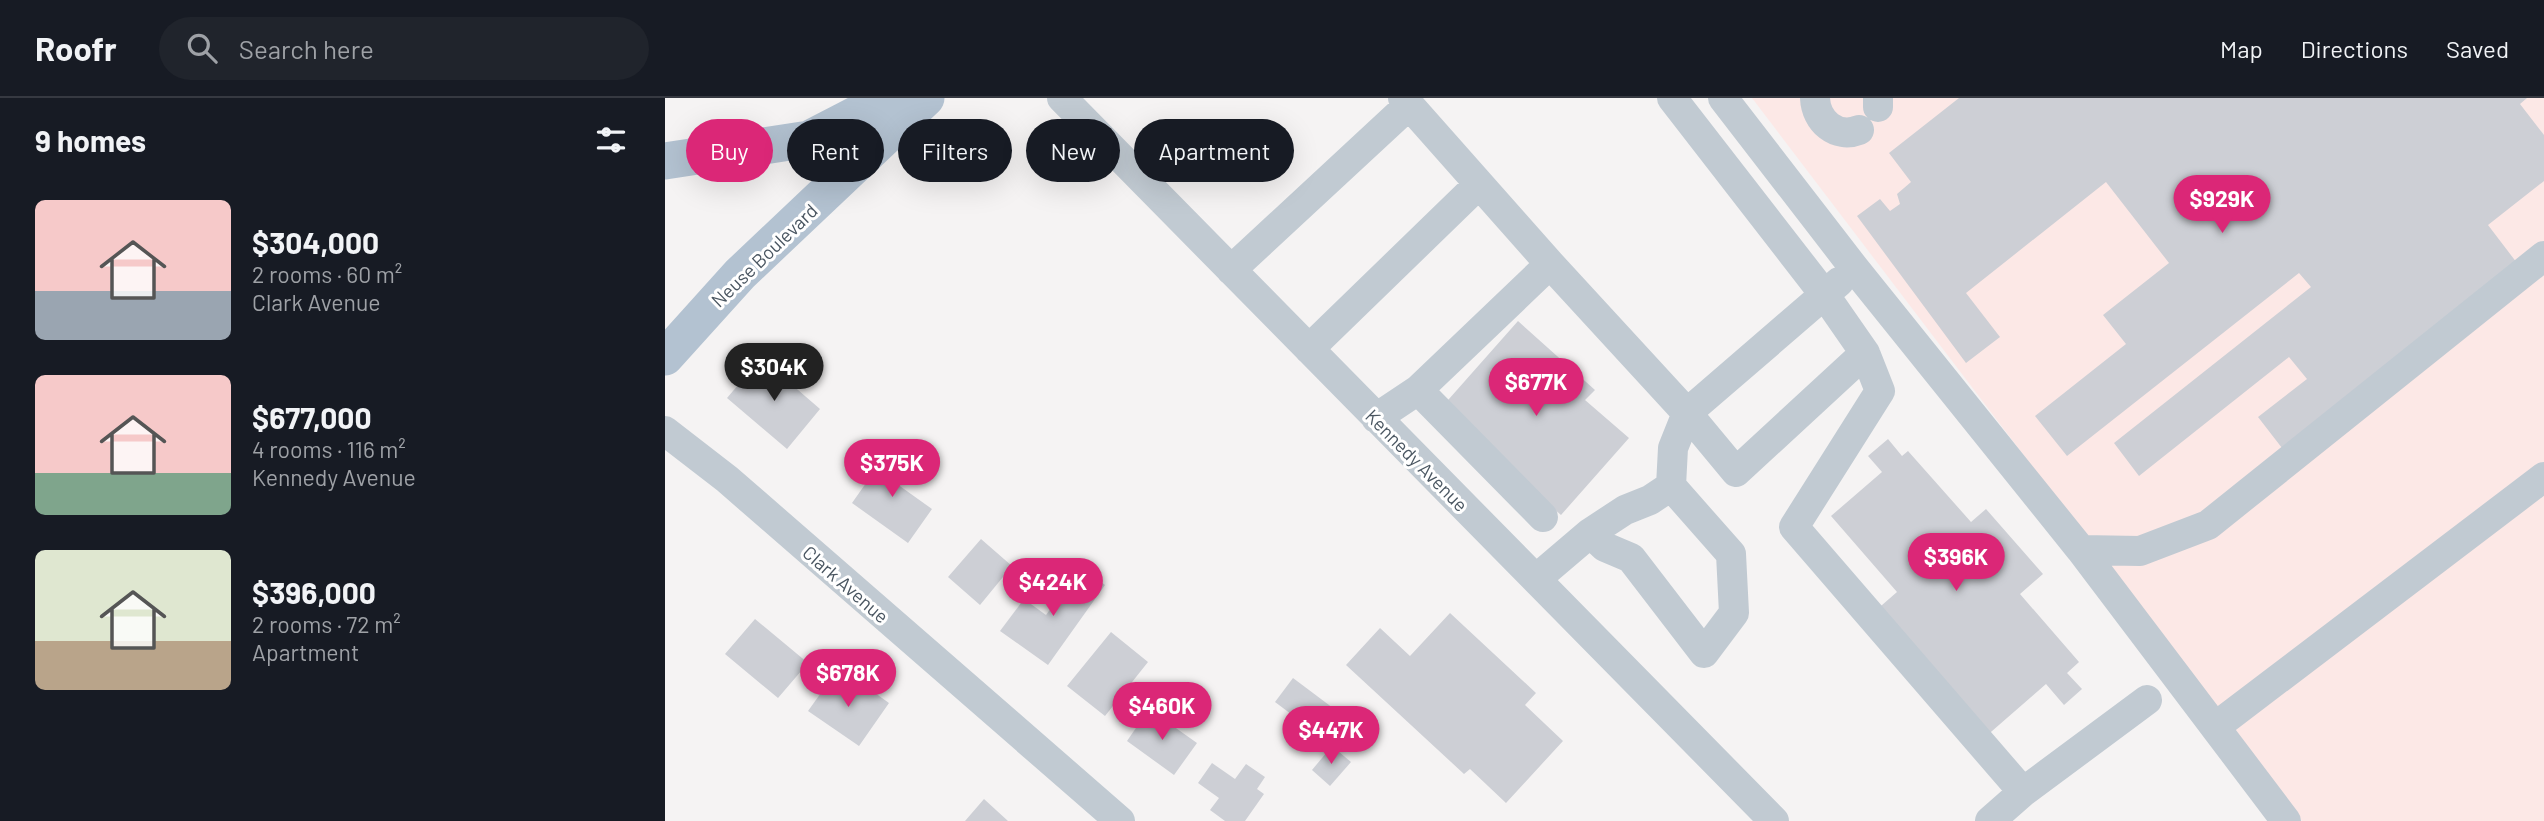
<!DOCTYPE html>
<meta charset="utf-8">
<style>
body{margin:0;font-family:Barlow,sans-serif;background:#20242c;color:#f1f3f6;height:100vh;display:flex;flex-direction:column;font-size:26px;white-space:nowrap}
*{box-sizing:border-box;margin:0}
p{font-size:23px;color:#9ea1a6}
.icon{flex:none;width:38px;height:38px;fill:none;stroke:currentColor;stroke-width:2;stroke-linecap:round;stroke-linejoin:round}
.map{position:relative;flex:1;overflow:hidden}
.panel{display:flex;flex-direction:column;background:#171b24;width:665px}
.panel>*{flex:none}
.guide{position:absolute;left:21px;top:21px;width:665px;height:63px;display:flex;gap:14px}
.price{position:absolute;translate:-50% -60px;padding:0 16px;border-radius:24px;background:#db2777;color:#fff;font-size:23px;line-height:46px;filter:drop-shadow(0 2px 4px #0008)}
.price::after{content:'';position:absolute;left:50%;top:42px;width:21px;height:16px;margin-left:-10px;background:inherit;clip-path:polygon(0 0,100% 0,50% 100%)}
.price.active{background:#222;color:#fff}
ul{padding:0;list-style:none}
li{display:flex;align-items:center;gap:21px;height:175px;padding:0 35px}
li span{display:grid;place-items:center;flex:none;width:196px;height:140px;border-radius:10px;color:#555}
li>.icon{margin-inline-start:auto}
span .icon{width:84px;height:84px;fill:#fffc;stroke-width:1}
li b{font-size:30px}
h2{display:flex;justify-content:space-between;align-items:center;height:84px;padding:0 35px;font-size:30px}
.pill{padding:0 24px;border-radius:32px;background:#171b24;box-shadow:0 7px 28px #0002;font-size:24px;line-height:63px}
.pill.active{background:#db2777;color:#fff}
header{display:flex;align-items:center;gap:42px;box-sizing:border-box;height:98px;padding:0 35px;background:#171b24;border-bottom:2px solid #363941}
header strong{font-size:33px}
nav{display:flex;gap:38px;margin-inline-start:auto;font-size:24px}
.search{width:490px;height:63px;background:#20242c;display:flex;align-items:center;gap:18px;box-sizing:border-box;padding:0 24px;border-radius:38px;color:#9ea1a6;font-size:26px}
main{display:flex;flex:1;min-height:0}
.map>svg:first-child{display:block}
.medical{fill:#fce8e6}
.building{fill:#cdcfd5}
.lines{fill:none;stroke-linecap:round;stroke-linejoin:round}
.minor{stroke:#c1cad2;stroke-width:30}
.major{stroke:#b3c2d1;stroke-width:37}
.labels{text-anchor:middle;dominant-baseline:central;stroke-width:6;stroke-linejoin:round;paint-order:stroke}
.street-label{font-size:19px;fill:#4a5661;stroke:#fff}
</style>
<header>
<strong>Roofr</strong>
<div class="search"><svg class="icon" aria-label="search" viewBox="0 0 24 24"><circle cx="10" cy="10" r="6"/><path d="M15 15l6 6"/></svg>Search here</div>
<nav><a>Map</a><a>Directions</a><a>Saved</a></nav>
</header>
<main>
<section class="panel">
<h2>9 homes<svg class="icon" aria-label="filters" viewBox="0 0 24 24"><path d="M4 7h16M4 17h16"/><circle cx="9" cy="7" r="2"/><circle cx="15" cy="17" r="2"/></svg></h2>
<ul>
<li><span style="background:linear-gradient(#f6c9c9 65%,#9aa5b1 0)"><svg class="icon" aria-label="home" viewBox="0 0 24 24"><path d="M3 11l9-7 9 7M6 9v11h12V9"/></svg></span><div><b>$304,000</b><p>2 rooms · 60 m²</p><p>Clark Avenue</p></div></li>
<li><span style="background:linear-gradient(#f6c9c9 70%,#7fa58c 0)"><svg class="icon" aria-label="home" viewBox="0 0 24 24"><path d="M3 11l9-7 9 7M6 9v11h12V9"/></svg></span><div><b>$677,000</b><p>4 rooms · 116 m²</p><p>Kennedy Avenue</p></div></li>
<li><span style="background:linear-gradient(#dfe7d0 65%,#b9a48a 0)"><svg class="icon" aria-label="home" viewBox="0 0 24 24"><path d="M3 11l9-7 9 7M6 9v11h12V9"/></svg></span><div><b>$396,000</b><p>2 rooms · 72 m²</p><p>Apartment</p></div></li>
</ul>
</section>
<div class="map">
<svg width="1879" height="723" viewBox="0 0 1879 723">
<rect width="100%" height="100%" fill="#f5f3f3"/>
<!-- medical -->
<path class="medical" d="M1087,0H1879V723H1637Z"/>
<!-- building -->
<path class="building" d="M1294,0H1862L1855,6L1879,37V83L1823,127L1852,165L1617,350L1593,319L1642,281L1624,259L1474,378L1449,345L1646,189L1634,175L1402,358L1370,318L1461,246L1438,217L1504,165L1441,84L1301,195L1335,239L1301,265L1192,118L1215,101L1225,113L1235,106L1232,96L1246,84L1224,55Z
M853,223L930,292L920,302L964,340L896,417L776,310Z
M96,260L155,311L122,351L62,300Z
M1223,341L1237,358L1243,353L1306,424L1321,411L1378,476L1355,496L1414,564L1402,575L1417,591L1399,607L1381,586L1319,640L1209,514L1232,494L1166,418L1217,374L1203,358Z
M225,351L247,366L232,386L267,411L243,445L187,405Z
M316,441L347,468L315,507L283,479Z
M416,469L440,487L383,567L335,533L359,501L381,517Z
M785,515L871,595L860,607L898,643L841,705L805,671L799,676L681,567L715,530L745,558Z
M90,521L143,565L113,600L60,556Z
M446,534L483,564L440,618L402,588Z
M171,574L200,595L203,590L224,605L194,648L143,613Z
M628,580L672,613L654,637L610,604Z
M484,611L532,645L509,677L462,643Z
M667,648L686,664L665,688L647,672Z
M547,665L570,681L581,666L600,679L592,691L599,696L580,723H560L545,712L554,700L533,685Z
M319,701L343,723H300Z"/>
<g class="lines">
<!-- minor -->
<path class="minor" d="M397,0L1109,723
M738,0L885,166L1022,315L1071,374L1200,255L1159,196L1007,0
M1058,0L1190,171L1416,452L1621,723
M1150,0C1151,23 1171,41 1194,32
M1213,9V0
M566,172L744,7
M644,251L814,86
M1200,255L1215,293L1129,429L1358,694L1482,602
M711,320L753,292
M0,333L62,381L455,723
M878,419L753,292L885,166
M925,435L960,412L985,402L1006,388
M1416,452L1475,453L1543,427L1879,158
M871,481L925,435L940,449L966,460L1039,555L1069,515L1066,456L1006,388L1008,350L1022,315L1174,184
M1550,629L1879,379
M1325,723L1358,694"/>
<!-- major -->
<path class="major" d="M0,63L144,41L223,0
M0,259L75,176L261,0"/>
</g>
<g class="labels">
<!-- street labels -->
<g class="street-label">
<text transform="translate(99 157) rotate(-44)">Neuse Boulevard</text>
<text transform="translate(752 362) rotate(45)">Kennedy Avenue</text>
<text transform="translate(181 486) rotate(41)">Clark Avenue</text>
</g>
</g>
</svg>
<b class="price" style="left:1557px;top:137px">$929K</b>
<b class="price active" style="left:109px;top:305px">$304K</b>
<b class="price" style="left:871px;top:320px">$677K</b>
<b class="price" style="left:227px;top:401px">$375K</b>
<b class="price" style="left:1291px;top:495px">$396K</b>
<b class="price" style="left:388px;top:520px">$424K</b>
<b class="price" style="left:183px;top:611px">$678K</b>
<b class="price" style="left:497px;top:644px">$460K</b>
<b class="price" style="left:666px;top:668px">$447K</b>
<div class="guide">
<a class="pill active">Buy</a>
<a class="pill">Rent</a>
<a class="pill">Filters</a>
<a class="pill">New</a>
<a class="pill">Apartment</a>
</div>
</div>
</main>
